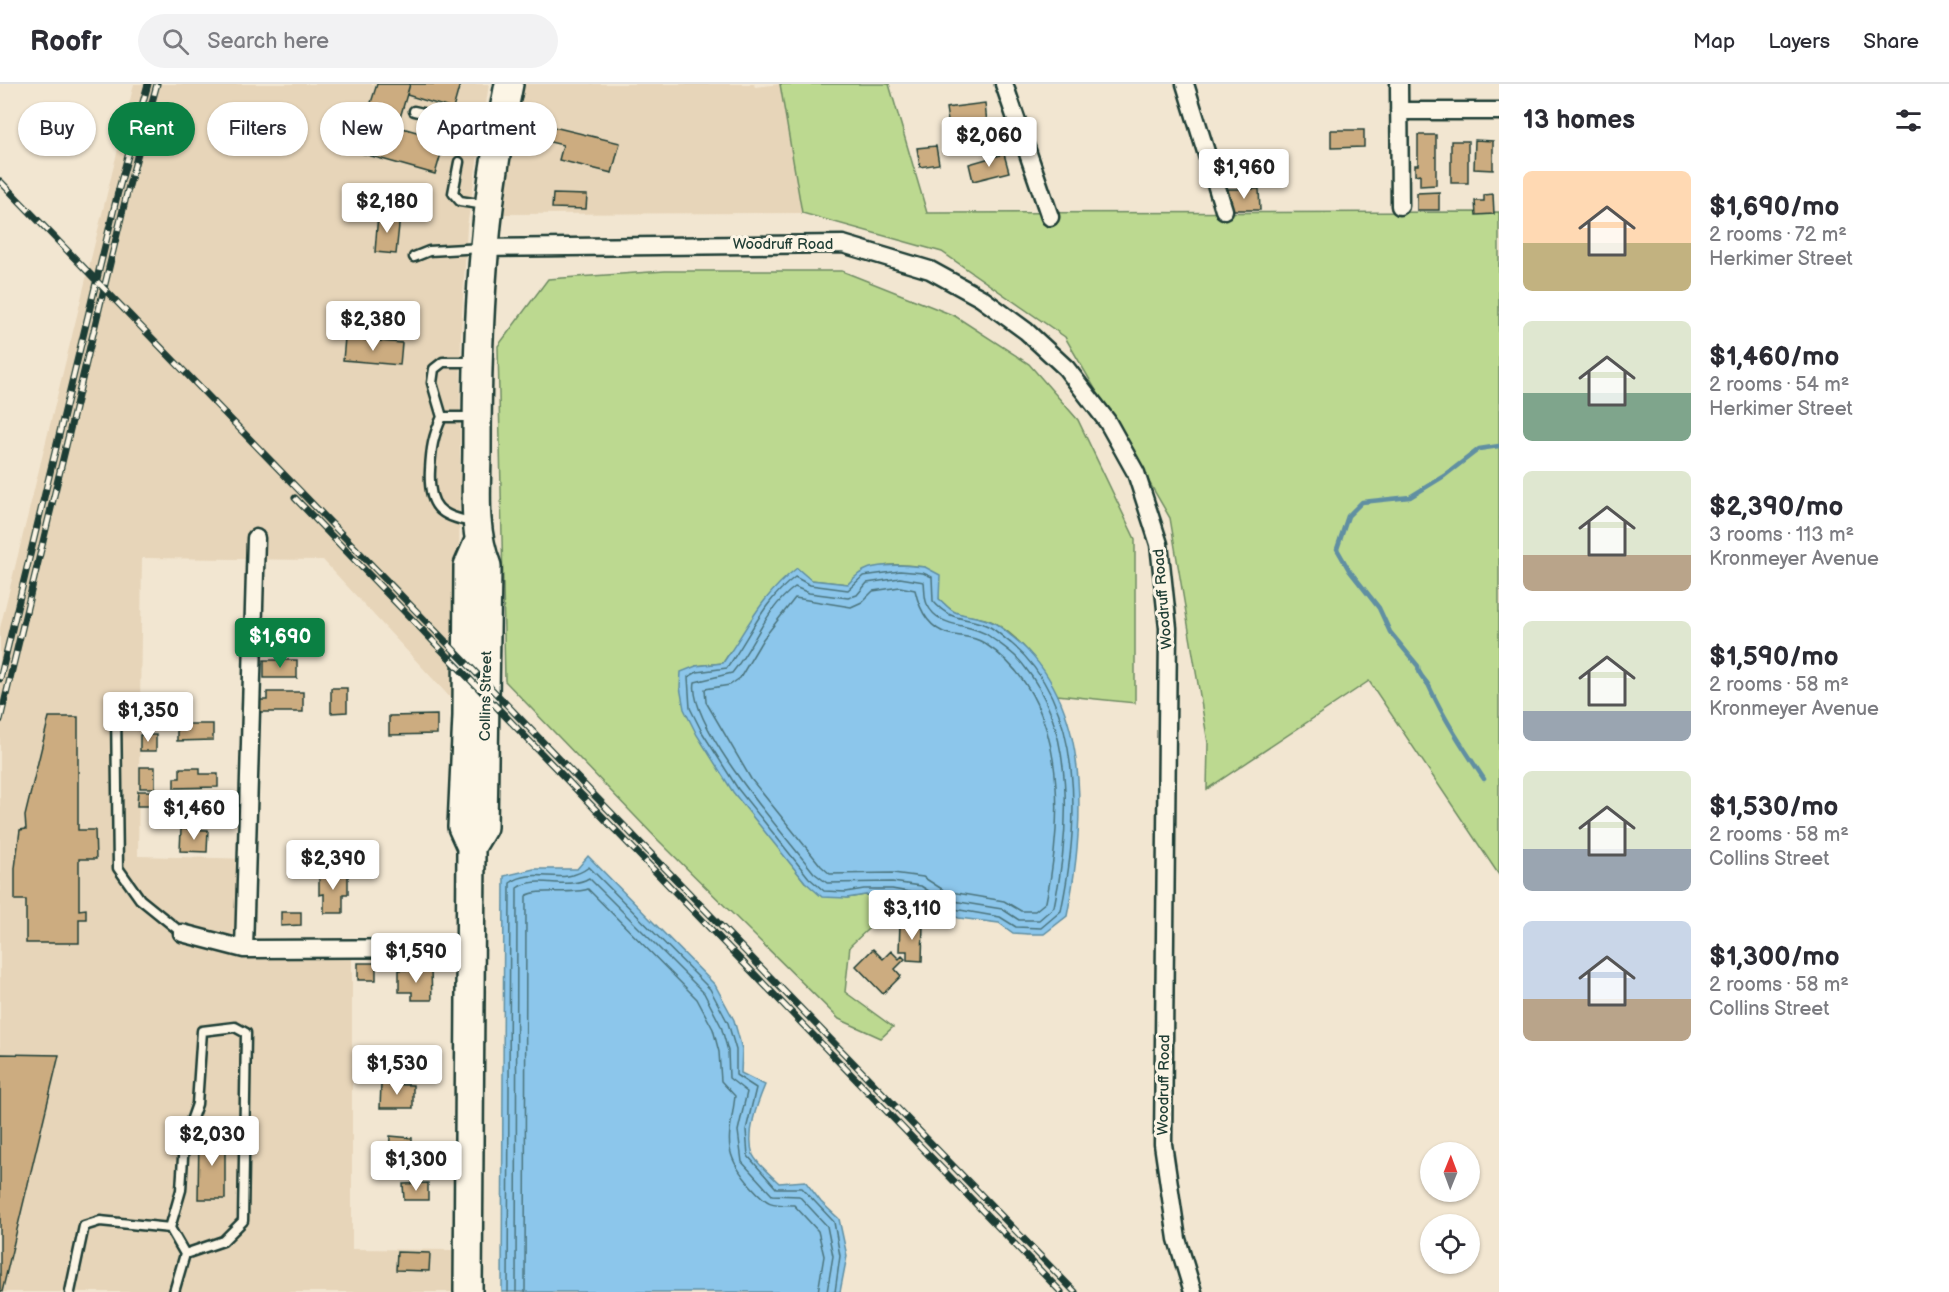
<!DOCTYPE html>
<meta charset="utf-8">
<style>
body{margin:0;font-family:"Balsamiq Sans",sans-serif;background:#f2f2f3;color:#2b2b33;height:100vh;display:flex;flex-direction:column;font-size:22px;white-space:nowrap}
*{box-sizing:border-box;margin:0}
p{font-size:20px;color:#7c7c81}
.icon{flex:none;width:33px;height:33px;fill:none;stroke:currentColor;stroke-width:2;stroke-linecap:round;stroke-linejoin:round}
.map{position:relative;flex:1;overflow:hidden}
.details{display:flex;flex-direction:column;background:#fff;width:450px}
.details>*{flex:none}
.hud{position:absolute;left:18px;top:18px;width:570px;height:54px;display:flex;gap:12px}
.needle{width:39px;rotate:1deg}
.controls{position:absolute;left:1420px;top:1058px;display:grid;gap:12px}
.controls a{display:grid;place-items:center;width:60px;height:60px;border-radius:50%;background:#fff;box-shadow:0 2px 4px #0004;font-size:30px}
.price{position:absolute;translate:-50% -51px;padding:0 14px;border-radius:6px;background:#fff;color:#222;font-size:20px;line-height:39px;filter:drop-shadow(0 2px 3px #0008)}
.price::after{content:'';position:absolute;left:50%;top:36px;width:18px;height:14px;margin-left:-9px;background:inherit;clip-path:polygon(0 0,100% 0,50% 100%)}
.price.selected{background:#0b8043;color:#fff}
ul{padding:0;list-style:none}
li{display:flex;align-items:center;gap:18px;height:150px;padding:0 24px}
li span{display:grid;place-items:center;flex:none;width:168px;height:120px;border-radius:9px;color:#555}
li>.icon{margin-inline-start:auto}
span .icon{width:72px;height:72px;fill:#fffc;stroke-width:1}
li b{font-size:26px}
h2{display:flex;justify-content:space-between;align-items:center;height:72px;padding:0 24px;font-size:26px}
.pill{padding:0 21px;border-radius:27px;background:#fff;box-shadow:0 2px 4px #0004;font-size:21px;line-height:54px}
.pill.selected{background:#0b8043;color:#fff}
header{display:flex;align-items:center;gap:36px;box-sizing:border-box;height:84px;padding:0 30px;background:#fff;border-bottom:2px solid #e1e1e2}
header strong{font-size:28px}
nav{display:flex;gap:33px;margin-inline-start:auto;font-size:21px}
.search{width:420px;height:54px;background:#f2f2f3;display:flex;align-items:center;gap:15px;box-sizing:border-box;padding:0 21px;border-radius:33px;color:#7c7c81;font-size:22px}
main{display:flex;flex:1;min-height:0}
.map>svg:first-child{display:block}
.built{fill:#e7d5b9}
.green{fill:#bcd990;stroke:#6e8b62;stroke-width:1.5}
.water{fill:#8cc6eb;stroke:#608fa2;stroke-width:1.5}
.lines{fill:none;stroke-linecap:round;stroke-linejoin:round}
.shore{stroke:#4b747d;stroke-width:1.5}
.stream{stroke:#608fa2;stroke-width:4.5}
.building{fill:#ccac80;stroke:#1f3d34;stroke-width:1.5}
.service-casing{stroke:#1f3d34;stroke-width:13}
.minor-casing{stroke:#1f3d34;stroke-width:21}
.primary-casing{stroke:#1f3d34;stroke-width:32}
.service{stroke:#fcf5e5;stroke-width:8}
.minor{stroke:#fcf5e5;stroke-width:16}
.primary{stroke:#fcf5e5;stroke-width:27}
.rail-casing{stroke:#1f3d34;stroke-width:7}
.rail{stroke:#fcf5e5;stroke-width:4.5;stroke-dasharray:14;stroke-linecap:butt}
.labels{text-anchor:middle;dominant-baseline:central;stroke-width:6;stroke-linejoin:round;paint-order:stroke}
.street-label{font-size:15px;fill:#1f3d34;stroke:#fcf5e5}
</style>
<header>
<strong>Roofr</strong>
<div class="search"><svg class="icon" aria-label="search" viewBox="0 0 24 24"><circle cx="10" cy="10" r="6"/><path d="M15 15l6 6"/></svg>Search here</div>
<nav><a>Map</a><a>Layers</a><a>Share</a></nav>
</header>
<main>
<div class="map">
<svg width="1499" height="1208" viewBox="0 0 1499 1208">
<rect width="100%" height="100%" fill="#f2e6d1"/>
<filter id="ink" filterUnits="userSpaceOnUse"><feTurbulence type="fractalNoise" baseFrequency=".0167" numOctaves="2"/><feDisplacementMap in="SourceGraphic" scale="12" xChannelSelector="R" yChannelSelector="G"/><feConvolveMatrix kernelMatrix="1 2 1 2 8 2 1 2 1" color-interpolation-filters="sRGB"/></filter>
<g filter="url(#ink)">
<!-- built -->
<path class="built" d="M134,0H489L467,143L461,251L458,622L323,476L142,474L138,772L254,775L251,859H352V1165L453,1166L452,1208H0V544Z
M520,0H754L755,3L780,0L802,129L497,130Z"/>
<!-- green -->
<path class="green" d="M780,0H889L927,129L1499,128V791L1369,597L1207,705L1208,659L1170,434L1065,253L942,168L802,129Z
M665,187H842L955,232L1029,280L1078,336L1135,455V619L1057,611C1041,582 1023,555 993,538C981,532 962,533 953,527C948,524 943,518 939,515L938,504L925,483C886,479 881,478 848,500L811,496L730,568L723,579L696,582L788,776L805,798L847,814L865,811L902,813L850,862L845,908L893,943L881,954L839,935L658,756L505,597L498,262L548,195Z"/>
<!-- water -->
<path class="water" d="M900,481L925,483L940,491L939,515C943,518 948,524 953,527C961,532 981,532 992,538C1000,541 1007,549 1014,554C1093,619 1085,741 1067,832L1044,850H1028L1013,849L999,839L959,834L934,827L919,816L892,811H865L847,814L822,813L805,798L733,708L697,651L684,625L680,603L681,588L696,582L723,579C748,543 761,512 797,484L811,496L848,500C865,481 875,482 900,481Z
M588,772L715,901L734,936L742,965L741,989L765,1001C757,1020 746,1049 753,1071C757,1080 772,1092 779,1099L805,1097L821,1118L839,1135L847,1172L840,1208H502L504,792L534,785H577Z"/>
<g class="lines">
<!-- shore -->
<path class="shore" d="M900,487L923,489L932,493L933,517C953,540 966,531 990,543C997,547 1005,555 1012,560C1086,623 1079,742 1061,827L1041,844L1016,843L1000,833L937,822L920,810L892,805H864L846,808L824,807L809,794L738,705L702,648L690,624L688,593L697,588L727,584C750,552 763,517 795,493L810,501L848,506L863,492Z
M900,494L924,498C925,505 924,514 927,520C939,546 970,538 989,552C1001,561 1016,570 1024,582C1076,646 1070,748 1054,823L1039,836H1019L1002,825L941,815L921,802L892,798L827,799L814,789C786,753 687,641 695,598L732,589C755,561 765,525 795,503L809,509L848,514L857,511L867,499Z
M900,503L915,506C919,524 927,544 949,550C961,553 973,552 984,559C1068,613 1064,732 1046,818L1035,827H1021L1004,817L945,807L923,793L893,789L830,790L821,782L751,695L706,618L705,605L730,601L740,594L763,555L795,514L851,523L862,518L873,507Z
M508,1208L510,799C535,781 562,804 589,783L710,905L728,939L736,966V991L756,1004L746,1046L748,1072L776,1104H802L834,1138L840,1172L835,1208
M516,1208L517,804C538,790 567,807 589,794L704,909L721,942L728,967L729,994L747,1008L738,1047L742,1078L772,1111L799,1112L827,1142L833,1172L827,1208
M525,1208L526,812C536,804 572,811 588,805L697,915L713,945L719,968L721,997L735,1012C730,1054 720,1067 751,1102C768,1121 770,1121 794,1121L818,1147L824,1172L818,1208"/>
<!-- stream -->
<path class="stream" d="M1484,695C1464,665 1444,635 1429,602C1425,595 1418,591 1418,582L1390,548L1379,524L1349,486L1337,465L1348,432L1362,418L1410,413L1444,392L1479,365L1499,362"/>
</g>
<!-- building -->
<path class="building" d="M377,0H410L399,37L368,28Z
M410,0H460L453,25L407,11Z
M985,19L987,40L949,44L946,24Z
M360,32L445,56L435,90L350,66Z
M533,38L620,59L612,89L559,76L563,61L529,53Z
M1331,46H1364V63L1331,64Z
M1418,51H1436V101L1420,102V90L1415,91V81H1418Z
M1475,56L1493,57V86L1474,85Z
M1451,57H1468V99H1451Z
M936,62L939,80L920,83L917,64Z
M1004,70L1009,88L973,97L969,80Z
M1228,105H1259L1260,126H1229Z
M1439,108V126H1417V109Z
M553,110L587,111L586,125L552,124Z
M1493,110L1494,130L1476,131L1475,117H1484V111Z
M378,130L400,132L396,170L375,168Z
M345,254L402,259L400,281L343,276Z
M264,539H298V556H264Z
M264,576H297V594H264Z
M331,604H347V628L331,629Z
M267,608H303V628H258V616H267Z
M437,631V650L389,651V632Z
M49,633H78V746H95L96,775H79V826L86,825V835H79V859H26V816H15V784L20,746L26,745L25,732Z
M177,640H213V656L177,657Z
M140,651H156V667H140Z
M140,683H155V704H140Z
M180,684H200V690H218V703L174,704V694H180Z
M138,707H154V722H137Z
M216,716L217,736H184V717Z
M181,745L208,746L207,768L180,767Z
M319,789H348V810H343V829H324V810L319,811Z
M281,828H301V841L281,842Z
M900,839L923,840L922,877L907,876V867H899Z
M873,865L883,875L891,867L899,875L902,872L905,875L895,885L901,892L883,910L856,882Z
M358,879H376V896H358Z
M399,886H431L432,916H412V908H399Z
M0,970L59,971L2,1208H0Z
M381,1000L413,1001V1024H380Z
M199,1051H225V1115H198Z
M390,1052L412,1054V1064H419V1075L389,1074Z
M428,1099V1116H404L403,1100Z
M397,1168L430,1169L429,1187L396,1186Z"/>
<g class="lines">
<defs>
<path id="service" d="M414,27L496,45
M459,78L453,109L460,117L485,121
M414,173L429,167L482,164
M442,333L432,299L434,285L443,278H475
M473,333H442C433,352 431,365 430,386C428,422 439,433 474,438
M116,625L118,784L140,815L182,849
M170,1144L185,1170
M70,1208L84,1142L100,1137L170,1144L181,1106L184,1057L197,1020L202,947L235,943L246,949L243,1137L223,1157L185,1170L174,1208"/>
<path id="minor" d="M1004,0L1050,133
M1185,0L1224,126
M1399,0L1400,122
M1399,27H1499
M483,164L843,160L930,186L981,214L1026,247L1066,284L1107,337L1136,389L1159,460L1168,544L1163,1060L1177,1155L1193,1208
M182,849L244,865L471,864
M244,865L256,454"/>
<path id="primary" d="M471,763L483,743L487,482C472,445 477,403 477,364C477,238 483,123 509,0
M468,1208L471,763L462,743L467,632L468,482L478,459"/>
</defs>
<!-- service casing -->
<use href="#service" class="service-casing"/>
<!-- minor casing -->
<use href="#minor" class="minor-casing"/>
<!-- primary casing -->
<use href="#primary" class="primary-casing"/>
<!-- service -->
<use href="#service" class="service"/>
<!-- minor -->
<use href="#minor" class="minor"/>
<!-- primary -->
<use href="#primary" class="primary"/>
<defs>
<path id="rail" d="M0,97L1075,1208
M295,414L1061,1208
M0,595L118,108L148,0
M0,636L127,109L157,0"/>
</defs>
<!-- rail casing -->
<use href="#rail" class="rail-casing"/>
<!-- rail -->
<use href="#rail" class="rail"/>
</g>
</g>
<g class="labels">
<!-- street labels -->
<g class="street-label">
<text x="783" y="160">Woodruff Road</text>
<text transform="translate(1163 515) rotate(-95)">Woodruff Road</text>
<text transform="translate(486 612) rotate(-89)">Collins Street</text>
<text transform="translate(1164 1001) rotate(-89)">Woodruff Road</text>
</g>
</g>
</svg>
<div class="controls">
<a><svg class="needle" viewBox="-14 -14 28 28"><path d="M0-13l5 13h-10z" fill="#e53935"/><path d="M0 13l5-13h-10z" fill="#7c7c81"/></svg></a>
<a><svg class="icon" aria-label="locate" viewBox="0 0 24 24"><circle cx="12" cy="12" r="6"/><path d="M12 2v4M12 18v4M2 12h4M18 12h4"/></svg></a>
</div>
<b class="price" style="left:989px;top:84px">$2,060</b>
<b class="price" style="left:1244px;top:116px">$1,960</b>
<b class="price" style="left:387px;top:150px">$2,180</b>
<b class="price" style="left:373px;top:268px">$2,380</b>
<b class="price selected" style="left:280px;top:585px">$1,690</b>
<b class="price" style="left:148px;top:659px">$1,350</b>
<b class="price" style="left:194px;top:757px">$1,460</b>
<b class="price" style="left:333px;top:807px">$2,390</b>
<b class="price" style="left:912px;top:857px">$3,110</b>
<b class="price" style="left:416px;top:900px">$1,590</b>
<b class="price" style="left:397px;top:1012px">$1,530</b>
<b class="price" style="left:212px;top:1083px">$2,030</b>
<b class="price" style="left:416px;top:1108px">$1,300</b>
<div class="hud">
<a class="pill">Buy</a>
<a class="pill selected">Rent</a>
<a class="pill">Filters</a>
<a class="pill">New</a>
<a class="pill">Apartment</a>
</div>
</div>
<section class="details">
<h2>13 homes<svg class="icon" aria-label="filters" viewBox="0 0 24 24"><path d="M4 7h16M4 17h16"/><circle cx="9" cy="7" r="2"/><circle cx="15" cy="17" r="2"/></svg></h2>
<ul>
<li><span style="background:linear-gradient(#ffd9b3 60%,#c2b280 0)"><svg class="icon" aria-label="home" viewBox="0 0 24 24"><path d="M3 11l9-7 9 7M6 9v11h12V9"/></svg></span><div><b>$1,690/mo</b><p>2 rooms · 72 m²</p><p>Herkimer Street</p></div></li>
<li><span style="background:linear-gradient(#dfe7d0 60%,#7fa58c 0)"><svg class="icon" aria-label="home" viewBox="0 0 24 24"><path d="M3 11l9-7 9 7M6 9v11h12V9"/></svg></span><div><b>$1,460/mo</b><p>2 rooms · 54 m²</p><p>Herkimer Street</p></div></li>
<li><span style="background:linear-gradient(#dfe7d0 70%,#b9a48a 0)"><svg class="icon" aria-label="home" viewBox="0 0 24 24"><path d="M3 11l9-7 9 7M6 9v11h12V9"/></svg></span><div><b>$2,390/mo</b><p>3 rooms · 113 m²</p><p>Kronmeyer Avenue</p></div></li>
<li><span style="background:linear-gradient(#dfe7d0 75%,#9aa5b1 0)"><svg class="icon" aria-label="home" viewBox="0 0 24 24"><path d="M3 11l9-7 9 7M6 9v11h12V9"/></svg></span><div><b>$1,590/mo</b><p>2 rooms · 58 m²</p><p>Kronmeyer Avenue</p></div></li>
<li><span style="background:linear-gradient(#dfe7d0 65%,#9aa5b1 0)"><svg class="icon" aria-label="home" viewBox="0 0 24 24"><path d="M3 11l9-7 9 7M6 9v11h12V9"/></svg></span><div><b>$1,530/mo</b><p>2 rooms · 58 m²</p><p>Collins Street</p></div></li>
<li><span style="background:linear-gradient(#c9d6e8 65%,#b9a48a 0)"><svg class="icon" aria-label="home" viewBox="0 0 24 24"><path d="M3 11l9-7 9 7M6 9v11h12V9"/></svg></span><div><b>$1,300/mo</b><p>2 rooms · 58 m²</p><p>Collins Street</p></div></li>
</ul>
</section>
</main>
